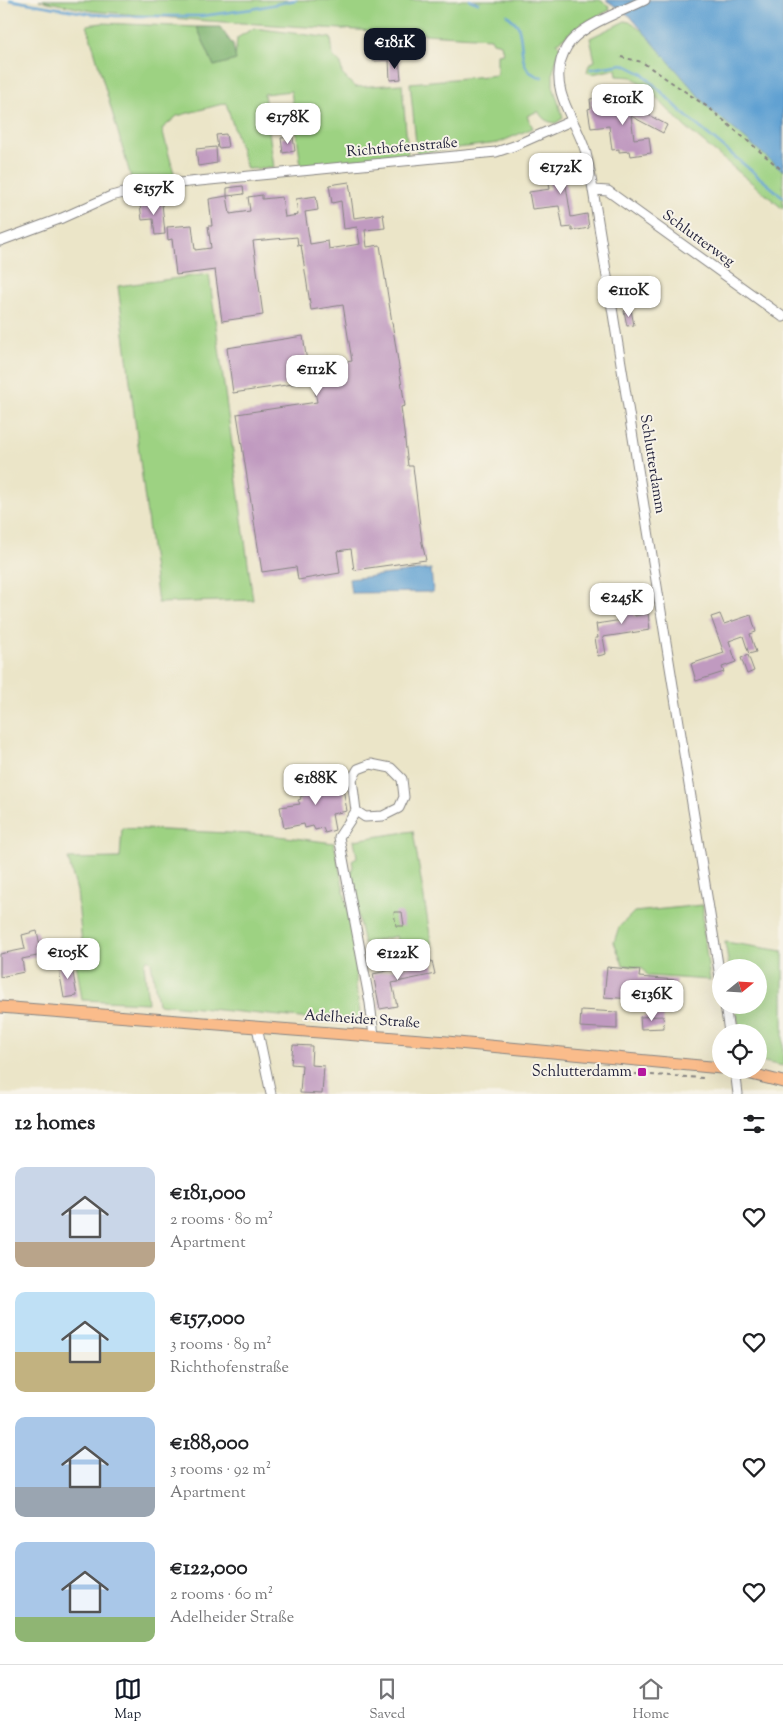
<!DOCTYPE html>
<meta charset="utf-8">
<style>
body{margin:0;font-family:"Sorts Mill Goudy",serif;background:#f6f6f6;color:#202124;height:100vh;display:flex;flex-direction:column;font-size:19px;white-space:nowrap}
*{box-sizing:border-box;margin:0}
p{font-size:16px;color:#757577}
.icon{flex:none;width:28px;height:28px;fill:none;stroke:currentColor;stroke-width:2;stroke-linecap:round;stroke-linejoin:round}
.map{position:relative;height:1094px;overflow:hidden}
.panel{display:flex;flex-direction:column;background:#fff;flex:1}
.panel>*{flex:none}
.needle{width:32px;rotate:72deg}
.tools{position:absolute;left:712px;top:959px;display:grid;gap:10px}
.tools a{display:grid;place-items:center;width:55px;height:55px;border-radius:50%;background:#fff;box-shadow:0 5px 20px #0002;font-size:25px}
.price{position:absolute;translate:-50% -42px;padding:0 11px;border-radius:10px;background:#fff;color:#222;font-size:16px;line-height:32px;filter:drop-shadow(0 1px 2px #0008)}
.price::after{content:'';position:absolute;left:50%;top:30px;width:15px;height:11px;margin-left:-8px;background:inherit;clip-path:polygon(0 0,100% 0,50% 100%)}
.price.active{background:#111827;color:#fff}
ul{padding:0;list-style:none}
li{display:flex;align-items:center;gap:15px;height:125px;padding:0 15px}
li span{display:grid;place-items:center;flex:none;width:140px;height:100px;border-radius:10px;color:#555}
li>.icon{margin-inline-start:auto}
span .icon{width:60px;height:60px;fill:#fffc;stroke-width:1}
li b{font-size:21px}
h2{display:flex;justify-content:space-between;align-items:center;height:60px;padding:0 15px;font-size:21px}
.menu{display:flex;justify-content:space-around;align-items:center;height:70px;border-top:1px solid #e0e0e0;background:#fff;font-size:14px;color:#757577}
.menu a{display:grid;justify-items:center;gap:2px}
.menu .active{color:#111827}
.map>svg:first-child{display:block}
.green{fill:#9dd282;stroke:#607a5e}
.forest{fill:#7eb470;stroke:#506b56}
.water{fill:#5fa0d2;stroke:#406186}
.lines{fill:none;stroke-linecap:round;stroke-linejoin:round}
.stream{stroke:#5fa0d2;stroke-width:2.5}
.building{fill:#c09ac0}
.minor-casing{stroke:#868482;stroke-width:11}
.major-casing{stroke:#868482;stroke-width:13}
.path{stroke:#868482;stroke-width:2;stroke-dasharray:4 4;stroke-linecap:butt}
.minor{stroke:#fff;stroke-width:9}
.major{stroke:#fabc8b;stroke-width:11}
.poi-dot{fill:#b5179e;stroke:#f7f3e8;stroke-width:2}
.labels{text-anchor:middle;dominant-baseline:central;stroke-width:4;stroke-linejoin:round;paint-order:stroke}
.street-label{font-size:15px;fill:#22223b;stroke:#f7f3e8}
.poi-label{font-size:15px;fill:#22223b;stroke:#f7f3e8;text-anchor:end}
</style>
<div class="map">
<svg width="783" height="1094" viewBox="0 0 783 1094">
<rect width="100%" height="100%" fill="#f7f3e8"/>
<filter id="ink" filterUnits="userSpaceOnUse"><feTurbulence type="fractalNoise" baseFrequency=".02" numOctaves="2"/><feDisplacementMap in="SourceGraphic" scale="10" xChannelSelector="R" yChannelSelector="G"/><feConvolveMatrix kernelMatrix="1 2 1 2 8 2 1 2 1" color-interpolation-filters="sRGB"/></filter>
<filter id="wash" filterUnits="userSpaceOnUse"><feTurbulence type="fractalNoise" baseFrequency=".0096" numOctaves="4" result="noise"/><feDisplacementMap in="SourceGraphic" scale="20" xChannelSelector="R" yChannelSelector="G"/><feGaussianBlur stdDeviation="1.12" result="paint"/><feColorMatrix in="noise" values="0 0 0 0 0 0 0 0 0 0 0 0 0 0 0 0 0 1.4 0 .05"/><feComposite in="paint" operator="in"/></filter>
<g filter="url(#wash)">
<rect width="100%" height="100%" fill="#ebe5c8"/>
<!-- green -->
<path class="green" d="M39,0H600L609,6L610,10L581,24L557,43L560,47L553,72V86L563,118L556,123C546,122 543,119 538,111L527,116L533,128L498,143L417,153L410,83L497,75V54L503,53L501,44L493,42L491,38L208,21L92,11Z
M783,20V209L685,127L648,89L632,77L617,76L616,69L592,74L587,72L589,64L595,61L590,38L625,21L633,23L640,30L644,26Z
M102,23L197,27L214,66L235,60L237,38L254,28L331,38L333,56L341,64L342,74L355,87L402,84L408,155L301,166L291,91L264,94L274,168L247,169L226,103L177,116L162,129L175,177L132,181L87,25Z
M209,274L253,600L158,603L118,286Z
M122,828L270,835L334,843L357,953L356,987L362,1024L158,1004L151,962L148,959L144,963L148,1003L82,1000L75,955L82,944L77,891L68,859L120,858Z
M413,831L434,959L404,965L396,936L364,944L349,875L353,867L352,860L357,857L354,840Z
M703,905V927L710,980L648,976L642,968L623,965L614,942L619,927L634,912Z
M725,942L783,951V1066L759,1061V1032H740L735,1005H759V968L729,967Z"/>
<!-- forest -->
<path class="forest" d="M197,27H220L233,45L236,60L214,66Z"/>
<!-- water -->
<path class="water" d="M606,0H783V171L709,108L630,16Z
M431,569L433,592L351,593L349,579Z"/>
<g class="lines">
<!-- stream -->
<path class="stream" d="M10,0L92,14L116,16H202L252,9L296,0
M470,0L478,3
M507,15C510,18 516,22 518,26C525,45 516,73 542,77
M591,69L623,64L643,74L686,116L783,197"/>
</g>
<g id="blocks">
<!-- building -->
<path class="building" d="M394,45L395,60L373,61L372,46Z
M399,59L401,79L390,80L389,60Z
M605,97L606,109L632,106L667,125L663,133L631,116L634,139L649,137L651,153L631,156L630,151L619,152V149L612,150L609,126L591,128L588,109L591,108L590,99Z
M226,134L228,147L218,148L216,135Z
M293,137L295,151L283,153L281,138Z
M216,147L217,163L198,166L196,149Z
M579,158L582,177L565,179L571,217L587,214L589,228L572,231V227L563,228L559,206L532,209L529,192L550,189L548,177L558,176L556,161Z
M349,182L354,218L383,214L385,228L365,230L367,247L380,245L405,406L401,407L408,466H413L422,543L426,560L354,570L351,549L337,551L340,573L298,580L296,567L262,572L237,414L317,402L313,381L233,393L227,348L303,336L308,368L352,361L343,305L311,310L301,245L298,246L297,237L253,241L263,315L222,321L215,270L176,275L172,239L168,240L167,227L192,225L195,250L211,248L208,226H212L209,199L227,196L230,214L250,211L248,197L262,195V199L282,197L285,217L298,215L296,199L316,196L318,210L305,212L310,244L328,241L329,249L360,244L357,227L344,229L341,201L332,203L329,185Z
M243,186L244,194L227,196V188Z
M162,203L165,234L155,235L153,219L142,220L140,205Z
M631,310L634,325L627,326L624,311Z
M605,592H617L618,600H605Z
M632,600L635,616L648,613L650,630L603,637L606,654L598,656L595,638H598L596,624L622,620L619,602Z
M720,614L724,624L751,615L756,632L750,634L756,652L749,654L743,636L729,641L736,662L722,667L724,672L696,681L691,664L724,653L711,617Z
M748,655L754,671L747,674L741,658Z
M324,770L330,791L343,788L347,811L332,814L335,830L325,833L323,828L315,830L313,826L305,828L304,824L284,828L280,807L300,804L298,800L301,799L300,797L311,793L306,776Z
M394,912H402L404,926H396Z
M37,931L42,955L22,959L24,972L0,977V954L25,949L22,935Z
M71,961L77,996L64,998L58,964Z
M432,961L435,974L392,983L397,1006L380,1009L373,974Z
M607,967L640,970L639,977L676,980L674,1002L604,997Z
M581,1010L617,1012V1029L580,1027Z
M663,1016L664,1028L641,1029L640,1017Z
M293,1045L312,1046L311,1065L324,1066L322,1094L300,1093L302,1065L291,1064Z"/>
</g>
</g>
<g filter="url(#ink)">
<use href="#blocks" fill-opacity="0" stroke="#868482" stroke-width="1"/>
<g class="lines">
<defs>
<path id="minor" d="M645,0C623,11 593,21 575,37C567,44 564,51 561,60C551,95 577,121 586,153C589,165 591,178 593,190L721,983
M593,190L608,191L783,317
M0,241L62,218L111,196L132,191L179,183L496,152L514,146L571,121
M356,811L365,817L383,816L399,808L404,797L402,779L391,768L371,764L358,769L352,779L356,811L339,837L370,1003L374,1036
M725,1005L729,1032
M257,1027L271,1094
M735,1070L738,1094"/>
<path id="major" d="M0,1007L447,1042L721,1068
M736,1070L783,1082"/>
</defs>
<!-- minor casing -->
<use href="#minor" class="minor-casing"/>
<!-- major casing -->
<use href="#major" class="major-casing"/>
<!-- path -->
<path class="path" d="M621,57L642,62L709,108L783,171
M635,1074L704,1078L705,1076"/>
<!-- minor -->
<use href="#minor" class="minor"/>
<!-- major -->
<use href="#major" class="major"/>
</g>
</g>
<!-- markers -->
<rect class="poi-dot" x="637" y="1067" width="10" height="10" rx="2.5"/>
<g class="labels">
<!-- street labels -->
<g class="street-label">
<text transform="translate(402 148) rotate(-5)">Richthofenstraße</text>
<text transform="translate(698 239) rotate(36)">Schlutterweg</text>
<text transform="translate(652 464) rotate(81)">Schlutterdamm</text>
<text transform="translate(362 1020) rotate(4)">Adelheider Straße</text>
</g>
<!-- poi labels -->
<g class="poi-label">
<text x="632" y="1072">Schlutterdamm</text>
</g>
</g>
</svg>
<div class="tools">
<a><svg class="needle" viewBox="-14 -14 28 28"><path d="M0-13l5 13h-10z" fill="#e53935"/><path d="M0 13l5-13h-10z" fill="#757577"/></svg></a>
<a><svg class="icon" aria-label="locate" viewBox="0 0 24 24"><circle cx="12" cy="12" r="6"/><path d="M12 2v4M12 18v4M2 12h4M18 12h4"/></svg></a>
</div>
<b class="price active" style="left:395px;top:70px">€181K</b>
<b class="price" style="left:623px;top:126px">€101K</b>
<b class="price" style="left:288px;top:145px">€178K</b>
<b class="price" style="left:561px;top:195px">€172K</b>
<b class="price" style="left:154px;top:216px">€157K</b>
<b class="price" style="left:629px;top:318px">€110K</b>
<b class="price" style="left:317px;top:397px">€112K</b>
<b class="price" style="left:622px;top:625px">€245K</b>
<b class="price" style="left:316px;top:806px">€188K</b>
<b class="price" style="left:68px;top:980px">€105K</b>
<b class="price" style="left:398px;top:981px">€122K</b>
<b class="price" style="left:652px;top:1022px">€136K</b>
</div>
<section class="panel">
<h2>12 homes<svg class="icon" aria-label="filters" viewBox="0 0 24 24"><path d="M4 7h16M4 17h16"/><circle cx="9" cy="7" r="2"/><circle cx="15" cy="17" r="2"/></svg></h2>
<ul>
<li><span style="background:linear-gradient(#c9d6e8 75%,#b9a48a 0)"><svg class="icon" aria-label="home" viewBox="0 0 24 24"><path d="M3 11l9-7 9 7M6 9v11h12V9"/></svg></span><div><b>€181,000</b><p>2 rooms · 80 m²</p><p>Apartment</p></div><svg class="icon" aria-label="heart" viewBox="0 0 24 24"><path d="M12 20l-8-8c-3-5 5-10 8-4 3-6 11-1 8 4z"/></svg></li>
<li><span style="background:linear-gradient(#bfe0f5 60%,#c2b280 0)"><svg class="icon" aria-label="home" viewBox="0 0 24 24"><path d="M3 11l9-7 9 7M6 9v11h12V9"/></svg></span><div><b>€157,000</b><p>3 rooms · 89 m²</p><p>Richthofenstraße</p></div><svg class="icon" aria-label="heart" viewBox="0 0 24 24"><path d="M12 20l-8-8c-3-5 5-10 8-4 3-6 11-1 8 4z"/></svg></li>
<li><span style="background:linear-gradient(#a9c7e8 70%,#9aa5b1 0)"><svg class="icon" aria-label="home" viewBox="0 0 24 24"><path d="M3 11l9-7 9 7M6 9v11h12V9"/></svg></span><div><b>€188,000</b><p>3 rooms · 92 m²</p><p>Apartment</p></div><svg class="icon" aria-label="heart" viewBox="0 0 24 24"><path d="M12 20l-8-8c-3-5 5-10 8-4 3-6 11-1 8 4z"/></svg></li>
<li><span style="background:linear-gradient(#a9c7e8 75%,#8fb573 0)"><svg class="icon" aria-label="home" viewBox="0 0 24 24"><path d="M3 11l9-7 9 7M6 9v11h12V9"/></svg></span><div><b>€122,000</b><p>2 rooms · 60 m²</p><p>Adelheider Straße</p></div><svg class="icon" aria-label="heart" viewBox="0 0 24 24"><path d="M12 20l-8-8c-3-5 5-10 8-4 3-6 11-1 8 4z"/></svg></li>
</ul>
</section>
<nav class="menu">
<a class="active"><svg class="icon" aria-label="map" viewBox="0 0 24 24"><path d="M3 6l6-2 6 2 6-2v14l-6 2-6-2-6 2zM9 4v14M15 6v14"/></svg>Map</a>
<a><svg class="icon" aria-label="saved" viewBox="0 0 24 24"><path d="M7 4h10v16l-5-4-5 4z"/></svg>Saved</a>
<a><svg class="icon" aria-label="home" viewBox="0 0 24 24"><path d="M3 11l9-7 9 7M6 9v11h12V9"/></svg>Home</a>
</nav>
